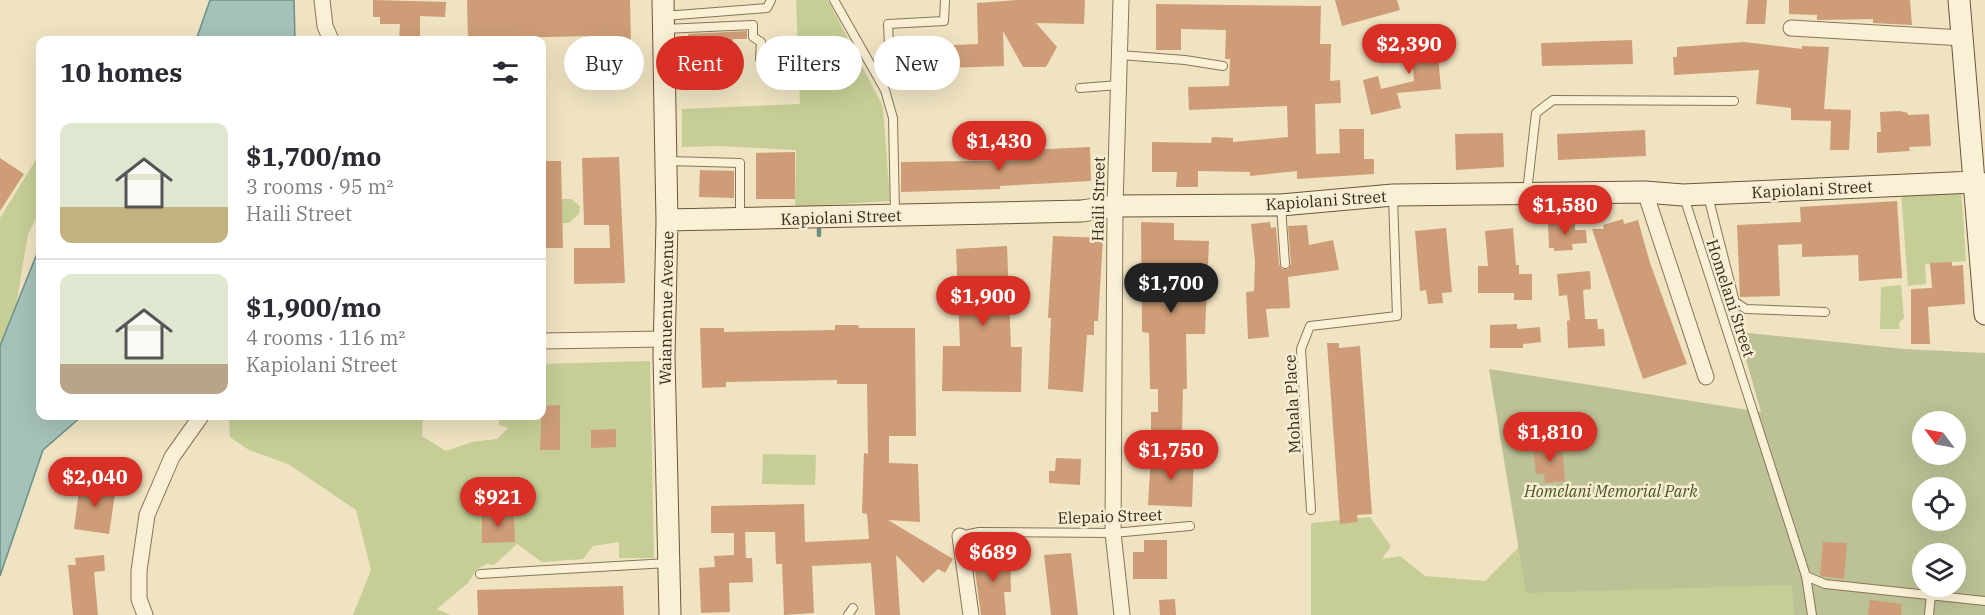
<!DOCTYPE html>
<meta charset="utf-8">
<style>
body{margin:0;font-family:"IBM Plex Serif",serif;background:#f2f2f3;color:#2b2b33;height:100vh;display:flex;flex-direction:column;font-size:22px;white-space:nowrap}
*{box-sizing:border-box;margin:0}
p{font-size:20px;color:#7c7c81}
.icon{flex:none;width:33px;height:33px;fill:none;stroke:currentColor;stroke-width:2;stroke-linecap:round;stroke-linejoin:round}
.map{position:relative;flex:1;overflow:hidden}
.panel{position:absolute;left:36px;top:36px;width:510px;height:384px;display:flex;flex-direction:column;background:#fff;border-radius:12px;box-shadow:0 6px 24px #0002}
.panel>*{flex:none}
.guide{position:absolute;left:564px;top:36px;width:570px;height:54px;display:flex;gap:12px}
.needle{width:39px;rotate:302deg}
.tools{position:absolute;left:1912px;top:411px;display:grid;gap:12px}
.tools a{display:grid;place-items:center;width:54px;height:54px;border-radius:50%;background:#fff;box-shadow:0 6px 24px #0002;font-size:30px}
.price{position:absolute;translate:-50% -51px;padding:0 14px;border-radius:21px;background:#d93025;color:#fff;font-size:20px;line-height:39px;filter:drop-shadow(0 2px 3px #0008)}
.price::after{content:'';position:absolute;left:50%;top:36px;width:18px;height:14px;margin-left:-9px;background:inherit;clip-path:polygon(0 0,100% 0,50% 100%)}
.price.selected{background:#222;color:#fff}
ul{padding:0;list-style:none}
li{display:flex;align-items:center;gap:18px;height:150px;padding:0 24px}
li+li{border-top:2px solid #e1e1e2}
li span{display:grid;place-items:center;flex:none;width:168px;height:120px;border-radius:12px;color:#555}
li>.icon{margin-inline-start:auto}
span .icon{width:72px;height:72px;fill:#fffc;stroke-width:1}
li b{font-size:26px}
h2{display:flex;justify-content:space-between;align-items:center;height:72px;padding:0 24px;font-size:26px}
.tag{padding:0 21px;border-radius:27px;background:#fff;box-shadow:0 6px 24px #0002;font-size:21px;line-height:54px}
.tag.selected{background:#d93025;color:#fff}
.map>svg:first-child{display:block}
.green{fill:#c6ce96}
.cemetery{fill:#bcc295;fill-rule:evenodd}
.water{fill:#a5c2ba;stroke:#6b9088;stroke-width:1.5}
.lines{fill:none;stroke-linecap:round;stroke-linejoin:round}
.stream{stroke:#6b9088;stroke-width:4.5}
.building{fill:#ce9d77}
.lane-casing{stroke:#897459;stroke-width:10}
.street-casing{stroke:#897459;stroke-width:17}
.secondary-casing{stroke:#6b553c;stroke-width:23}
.lane{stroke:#faf0d5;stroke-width:8}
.street{stroke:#faf0d5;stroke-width:15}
.secondary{stroke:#faf0d5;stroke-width:21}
.labels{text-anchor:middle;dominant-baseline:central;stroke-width:5;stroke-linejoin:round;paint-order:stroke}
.street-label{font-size:16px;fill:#392b1d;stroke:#f6edd2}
.park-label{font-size:16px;font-style:italic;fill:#485623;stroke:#f6edd2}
</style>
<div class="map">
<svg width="1985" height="615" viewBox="0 0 1985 615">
<rect width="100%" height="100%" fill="#efe3c2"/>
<!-- green -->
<path class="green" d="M796,0H828L883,107L890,201L795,207L796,150L720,146L682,147V109L800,104Z
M40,153V211L28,234L16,306L0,346V218Z
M1961,187L1966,261L1925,264L1926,284L1908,286L1901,191Z
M562,199H572L580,207L579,214L569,223H562Z
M1901,285L1904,318L1899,323L1900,329H1880L1881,287Z
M650,361L654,558H619V542L593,546L583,559L542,562L517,544L494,565L487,564L477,569L468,583L437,609L450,615H353L371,570L356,510L288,464L249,450L230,437L229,416H423L422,436L446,451L472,442L497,439L508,428L499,425V416H542V364Z
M763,454L816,455L815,485L762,484Z
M1370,517L1391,546L1382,559L1400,556L1425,576L1485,581L1529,537L1791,585L1794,615H1311V523Z"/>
<!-- cemetery -->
<path class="cemetery" d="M1738,332L1905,349L1985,353V615H1794L1791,585L1526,593L1489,369L1761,412ZM1923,422H1956V454H1923ZM1923,488H1956V520H1923ZM1923,554H1956V586H1923Z"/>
<!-- water -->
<path class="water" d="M210,0H294L295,40H196Z
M40,246V416H82L43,450L0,576V346Z"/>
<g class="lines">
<!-- stream -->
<path class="stream" d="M819,235V229"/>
</g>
<!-- building -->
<path class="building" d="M373,0L446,2L445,17L420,16V40H399L400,24H380V17H373Z
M467,0H630L631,47L585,48V36L468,39Z
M1017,0H1085L1084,24L1036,23L1057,47L1046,67H1023L1003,31L1004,66L918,69V61L909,62V47L978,44L977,3Z
M1335,0H1397L1400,10L1342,26Z
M1748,0H1767L1765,24H1746Z
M1789,0H1910L1912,25L1873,23V19L1817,20V15L1789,14Z
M1156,4L1321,6L1320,44H1331L1330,81L1340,80L1341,103L1315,104L1316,154L1340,153L1339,129H1364V159H1374V174L1297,179V171L1250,176V172L1198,171V187H1176L1177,172H1152V142L1211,143L1212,137L1233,138V142L1288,137L1287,106L1189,110L1188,87L1229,86L1230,59H1225L1226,30L1181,29V50H1156Z
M747,31V39H733L732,48L688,47V34Z
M1436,31L1441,89L1397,93L1401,108L1371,115L1363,80L1378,76L1381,89L1414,81L1410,33Z
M1632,40L1633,64L1542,66L1541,43Z
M1744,42L1802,49V46L1829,47L1824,109L1851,110L1849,150H1830L1831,121L1791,120V108L1756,104L1759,70L1674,75L1673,57H1677V47Z
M1900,111L1908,113V115L1929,114L1931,146L1909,147L1910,151L1877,153V132H1881L1880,112Z
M1645,130L1646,156L1558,160L1557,134Z
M1503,133L1504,167L1456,170L1455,134Z
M1090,147L1091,181L1000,186V189L901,192V162L1028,160V150Z
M795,152V199H756V153Z
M619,157L625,283L574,284V248H610L609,225H584L582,158Z
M0,158L24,174L0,211Z
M542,161H561L563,248H544L542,231Z
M700,170L734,171V198L699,197Z
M1897,201L1902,278L1859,281L1858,255L1802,257V244L1778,245L1780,296L1740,297L1737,225L1801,222L1800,207Z
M1623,219L1624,224L1638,220L1650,263L1687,364L1643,379L1592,229H1604L1603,225Z
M1141,222L1174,223V240L1209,241L1205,334H1186L1187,389H1183L1182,433H1151V412H1158V389H1150L1149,333L1142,332Z
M1270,222L1271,228L1276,227L1279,264L1282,269H1288L1291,264L1288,226L1307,225L1309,245L1333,240L1339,270L1288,277L1290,308L1266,309L1269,337L1248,339L1246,292L1254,291L1255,261L1251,224Z
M1575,222V230H1586L1587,243L1572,244L1573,250L1554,251V248H1549L1548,223Z
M1446,228L1452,292L1442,293L1443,303L1428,304L1426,290L1420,291L1415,231Z
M1513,228L1516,265H1519V274H1532V300H1514V293H1478V266H1488L1485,231Z
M1053,236L1103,238L1098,321H1094V335H1087L1083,392L1048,389L1051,318H1048Z
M1007,246L1011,347H1022L1021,392L942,391L943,346H960L956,249Z
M1952,262V266L1963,265L1965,304L1928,307L1930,344H1911V289L1932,288L1930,263Z
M1590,271L1591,289L1583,290L1585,319H1597L1598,329H1604L1605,346L1568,348L1567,321L1570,320L1567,295L1559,296L1557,274Z
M1517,324V329L1540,327L1541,342L1523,344V348H1490V325Z
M835,325H858L859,328H915L916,436H889V463L918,464L920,522L888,520L953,559L945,573L938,569L923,583L896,555L900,615H875L871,563L812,566L814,613L784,615L782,564H776L775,532H745L746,558H752L753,582L729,583L730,612L701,613L699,568L715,567L714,556L734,555V533H711V506L804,504L805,542L869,539L867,514L862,513L864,453L868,454L867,384H837V380L726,382V387L702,388L700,328H724V332L835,330Z
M1327,343H1339V348L1360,346L1372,514L1357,515L1358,522L1340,524Z
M560,405V450H540L542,406Z
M616,429V447L591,448V430Z
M1562,444L1565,481L1545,483L1544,474H1536L1533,447Z
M1151,454L1194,456L1192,507L1148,505Z
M1056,458L1081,459L1080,485L1049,483V471H1055Z
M80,483L116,488L109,534L74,529Z
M482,514H514L515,542L482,543Z
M1144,540H1167V579H1133V552H1144Z
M1823,542L1847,543L1844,579L1820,576Z
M1071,553L1078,615H1051L1044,555Z
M104,555L105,571L94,572L98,615H73L68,565H76L75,558Z
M1010,555L1011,592H1004L1006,615H981L973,556Z
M623,586L624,615H478L477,590Z
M1175,599L1176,615H1160L1159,600Z
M1870,600L1902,604L1901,615H1868Z"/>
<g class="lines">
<defs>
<path id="lane" d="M834,0L885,90L893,118L895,214
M664,16L767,8L771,0
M664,29L753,25V37L761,42L760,59
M1120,55L1185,60L1223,66
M890,65L888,24L944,21L945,0
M1080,88L1119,85
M669,161L740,163V218
M1527,192L1536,113L1553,100L1734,101
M1708,196L1735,302L1746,309L1825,312
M1684,197L1806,576L1812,615
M1281,206L1285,264
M1311,510L1301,349L1310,326L1397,316L1393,197
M960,536L979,532L1113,533L1190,526
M480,574L668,563
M1806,576L1825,584L1985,601
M848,615L853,608
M1929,615L1931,595"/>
<path id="street" d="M322,0L325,26L331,40
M1121,0L1115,206L1113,533L1122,615
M1791,28L1963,38
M1645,192L1706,377
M542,341L664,339
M960,536L971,615
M145,615L139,599V571L147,515L172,457L201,416"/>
<path id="secondary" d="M663,0L667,222L664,356L670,615
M1959,0L1985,314
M667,220L1082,211L1115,206L1281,205L1393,195L1645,192L1683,195L1974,182L1985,184"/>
</defs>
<!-- lane casing -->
<use href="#lane" class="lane-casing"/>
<!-- street casing -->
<use href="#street" class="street-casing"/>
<!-- secondary casing -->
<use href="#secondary" class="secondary-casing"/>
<!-- lane -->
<use href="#lane" class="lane"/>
<!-- street -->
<use href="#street" class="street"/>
<!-- secondary -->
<use href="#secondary" class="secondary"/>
</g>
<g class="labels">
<!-- street labels -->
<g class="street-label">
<text transform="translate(1812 189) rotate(-3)">Kapiolani Street</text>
<text transform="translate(1098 199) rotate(-89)">Haili Street</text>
<text transform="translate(1326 200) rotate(-4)">Kapiolani Street</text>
<text transform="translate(841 217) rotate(-2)">Kapiolani Street</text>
<text transform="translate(1731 298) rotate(72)">Homelani Street</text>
<text transform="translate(666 308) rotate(-89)">Waianuenue Avenue</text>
<text transform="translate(1292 404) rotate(-93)">Mohala Place</text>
<text transform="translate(1110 516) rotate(-2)">Elepaio Street</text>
</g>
<!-- park labels -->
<g class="park-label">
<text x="1611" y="491">Homelani Memorial Park</text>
</g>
</g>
</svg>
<div class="tools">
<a><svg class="needle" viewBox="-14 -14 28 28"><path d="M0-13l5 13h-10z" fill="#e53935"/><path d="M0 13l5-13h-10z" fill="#7c7c81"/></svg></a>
<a><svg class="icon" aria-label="locate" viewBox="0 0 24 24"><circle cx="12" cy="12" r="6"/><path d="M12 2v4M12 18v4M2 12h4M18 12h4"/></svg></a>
<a><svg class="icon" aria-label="layers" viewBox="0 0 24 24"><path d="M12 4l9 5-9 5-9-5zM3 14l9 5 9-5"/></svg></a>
</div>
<b class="price" style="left:1409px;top:75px">$2,390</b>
<b class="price" style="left:999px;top:172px">$1,430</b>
<b class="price" style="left:1565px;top:236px">$1,580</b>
<b class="price selected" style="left:1171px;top:314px">$1,700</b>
<b class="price" style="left:983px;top:327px">$1,900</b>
<b class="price" style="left:1550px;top:463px">$1,810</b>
<b class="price" style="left:1171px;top:481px">$1,750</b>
<b class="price" style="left:95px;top:508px">$2,040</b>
<b class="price" style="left:498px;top:528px">$921</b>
<b class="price" style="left:993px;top:583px">$689</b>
<div class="guide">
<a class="tag">Buy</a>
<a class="tag selected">Rent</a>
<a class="tag">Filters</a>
<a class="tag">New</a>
</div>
<section class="panel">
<h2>10 homes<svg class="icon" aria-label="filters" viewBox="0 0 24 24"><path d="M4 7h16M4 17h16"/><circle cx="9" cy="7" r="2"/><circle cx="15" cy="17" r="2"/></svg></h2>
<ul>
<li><span style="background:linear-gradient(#dfe7d0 70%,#c2b280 0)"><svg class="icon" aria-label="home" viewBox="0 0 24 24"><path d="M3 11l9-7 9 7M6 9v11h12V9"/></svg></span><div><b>$1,700/mo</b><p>3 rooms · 95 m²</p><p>Haili Street</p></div></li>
<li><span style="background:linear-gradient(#dfe7d0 75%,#b9a48a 0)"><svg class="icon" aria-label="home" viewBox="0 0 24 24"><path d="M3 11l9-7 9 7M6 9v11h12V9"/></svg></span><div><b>$1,900/mo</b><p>4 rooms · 116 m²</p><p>Kapiolani Street</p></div></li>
</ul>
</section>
</div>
